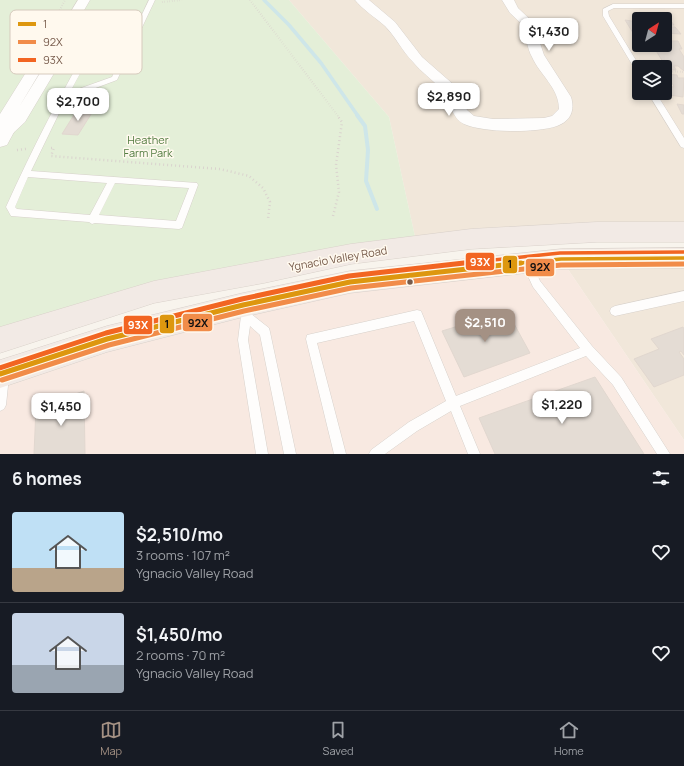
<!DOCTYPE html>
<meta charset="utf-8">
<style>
body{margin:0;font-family:Manrope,sans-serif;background:#20242c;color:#f1f3f6;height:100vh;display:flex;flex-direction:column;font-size:15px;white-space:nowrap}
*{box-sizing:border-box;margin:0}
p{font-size:13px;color:#9ea1a6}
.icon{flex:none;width:22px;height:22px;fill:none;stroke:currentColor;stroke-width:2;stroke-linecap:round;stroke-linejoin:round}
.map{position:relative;height:454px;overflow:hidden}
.sheet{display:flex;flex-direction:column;background:#171b24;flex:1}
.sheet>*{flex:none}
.needle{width:26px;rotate:36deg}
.buttons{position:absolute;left:632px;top:12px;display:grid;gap:8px}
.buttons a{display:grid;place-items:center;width:40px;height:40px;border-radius:4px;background:#171b24;box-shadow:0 2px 6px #0003;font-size:20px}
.price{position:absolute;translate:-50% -34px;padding:0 9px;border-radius:8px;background:#fff;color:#222;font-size:13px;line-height:26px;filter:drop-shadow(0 1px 2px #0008)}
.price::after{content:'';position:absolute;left:50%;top:24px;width:12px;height:9px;margin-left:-6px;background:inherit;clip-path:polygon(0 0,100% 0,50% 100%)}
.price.selected{background:#a49184;color:#fff}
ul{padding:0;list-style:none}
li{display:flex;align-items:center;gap:12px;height:100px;padding:0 12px}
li+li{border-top:1px solid #363941}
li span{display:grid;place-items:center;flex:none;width:112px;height:80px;border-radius:4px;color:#555}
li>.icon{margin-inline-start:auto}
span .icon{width:48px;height:48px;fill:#fffc;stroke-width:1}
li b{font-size:17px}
h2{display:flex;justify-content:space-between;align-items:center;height:48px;padding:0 12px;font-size:17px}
.menu{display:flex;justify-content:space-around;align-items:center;height:56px;border-top:1px solid #363941;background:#171b24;font-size:11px;color:#9ea1a6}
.menu a{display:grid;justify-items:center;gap:2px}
.menu .selected{color:#a49184}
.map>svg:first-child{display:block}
.residential{fill:#f1e7da;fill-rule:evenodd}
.commercial{fill:#f8e9e1}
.green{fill:#e4efd8}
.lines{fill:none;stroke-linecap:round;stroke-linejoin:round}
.stream-far1{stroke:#cee6e9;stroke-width:3.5}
.stream{stroke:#cee6e9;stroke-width:4}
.building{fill:#e4dcd4;stroke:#e1d7cf}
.lane-casing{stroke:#d7d1cb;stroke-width:1}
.street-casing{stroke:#d7d1cb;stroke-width:1}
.secondary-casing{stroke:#d7d0c9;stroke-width:1}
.highway-casing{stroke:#d9d1ca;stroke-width:1}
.path-far1{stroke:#dad3ce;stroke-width:2;stroke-dasharray:0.5 2;stroke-linecap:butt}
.path{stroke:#dad3ce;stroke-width:2.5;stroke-dasharray:1 3;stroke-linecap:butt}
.lane{fill:#fefdfc;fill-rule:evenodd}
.street{fill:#fefdfc;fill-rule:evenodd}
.secondary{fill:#fefdfc;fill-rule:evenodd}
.highway{fill:#f2eae5;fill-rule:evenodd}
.bus-1-far1-casing{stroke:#fff9ee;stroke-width:6}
.bus-1-casing{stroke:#fff9ee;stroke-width:8}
.bus-2-far1-casing{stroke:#fff9ee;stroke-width:6}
.bus-2-casing{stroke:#fff9ee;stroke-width:8}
.bus-3-far1-casing{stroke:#fff9ee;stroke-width:6}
.bus-3-casing{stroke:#fff9ee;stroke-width:8}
.bus-1-far1{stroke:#dd970f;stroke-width:3.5}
.bus-1{stroke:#dd970f;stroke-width:5}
.bus-2-far1{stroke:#f18c49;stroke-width:3.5}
.bus-2{stroke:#f18c49;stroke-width:5}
.bus-3-far1{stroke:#f26522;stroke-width:3.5}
.bus-3{stroke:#f26522;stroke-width:5}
.bus-dot{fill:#775b4b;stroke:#fff9ee;stroke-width:1.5}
.labels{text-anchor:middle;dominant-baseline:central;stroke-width:3;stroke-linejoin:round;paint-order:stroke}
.park-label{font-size:11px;fill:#547d42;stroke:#fff9ee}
.street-label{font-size:11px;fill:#775b4b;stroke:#fff9ee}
.key{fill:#fff9ee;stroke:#d6cabd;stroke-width:1}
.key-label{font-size:11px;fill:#775b4b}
.line-badge{stroke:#fff9ee;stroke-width:1.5}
.badge-label{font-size:11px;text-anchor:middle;font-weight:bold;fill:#fff}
.pale-badge-label{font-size:11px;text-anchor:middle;font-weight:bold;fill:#111}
</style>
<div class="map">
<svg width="684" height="454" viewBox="0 0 684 454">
<rect width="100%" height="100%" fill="#f8f4ed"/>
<!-- residential -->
<path class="residential" d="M289,0H684V232L417,246L389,117ZM639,19H665V45H639ZM639,67H665V93H639Z
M684,258V440L561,259Z"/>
<!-- commercial -->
<path class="commercial" d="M561,259L684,440V454H0V374L243,305Z"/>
<!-- green -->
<path class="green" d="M0,0H289L389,117L417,246L351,254L0,340Z"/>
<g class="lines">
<!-- stream-far1 -->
<path class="stream-far1" d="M264,0L289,25L321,63L358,116"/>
<!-- stream -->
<path class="stream" d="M357,115L365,126L368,150L366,181L377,209"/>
</g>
<!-- building -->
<path class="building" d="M625,20L639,22V36H635Z
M665,21H671L674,25H668L669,27H675L681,34L665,33Z
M666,41H678L682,49H679L684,57V71L678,66H674L676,70L665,69V67H661L659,62H663L655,49L650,48L648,45L666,46Z
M665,74L677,75L678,78H684L683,97L669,95L665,86L674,87L673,84H665Z
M677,104L684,105V114H682Z
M77,110L93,111L78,135L62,134Z
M507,311L530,353L464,377L442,331Z
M683,327L684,329V355L681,351L679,352L684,359V375L654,387L634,359L659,349L651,339Z
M595,377L644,454H495L479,418Z
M84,391L85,454H34L36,408Z"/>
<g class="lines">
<defs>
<path id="lane" d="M149,0H155L117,80L66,99L31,171L197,183L198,185L182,228L179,229L95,223L92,224L89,222L11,216L6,207C33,147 62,91 95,35H64L61,33L64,31H134ZM101,35H132L112,77L70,92ZM28,177L107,183L90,215L17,209L15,207ZM115,183L189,188L176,221L99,215Z
M613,4H684V8H614L608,11L609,16L640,67L639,73L636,71L603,16V9Z
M648,93H656L684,138V148L681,147Z
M527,259L530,260L540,281L592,346L621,377L670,454H657L613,385L586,356L460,406L480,454H468L451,411L417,431L385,454H369L371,450L409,422L446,401L414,321L317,343L346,454H334L306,339L307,335L417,310L421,311L456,396L580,348L533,287L522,263L524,260Z
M684,291V301L615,316L611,314L610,311L611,308L615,306Z
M243,301L247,303L250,313L269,328L270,332L296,454H284L260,335L250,326L248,340L268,454H256L238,340L241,316L238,306L239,303Z
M3,370L7,372L9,376L6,405L4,409L0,411V372Z"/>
<path id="street" d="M78,0H90L56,58V70L25,122L10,136L5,138L0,136V114L30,66L44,55ZM42,70L19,107L40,72Z
M355,0H369L395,22L422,57L454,85L467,110L474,116L493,119L544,118L552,116L559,109C559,88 540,75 532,57C527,48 526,37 525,27L510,13L502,0H514L518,8L537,26L540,43L544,55L571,97C575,110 571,121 557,126C537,133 484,133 464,124C451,118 450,99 441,89C432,79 421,72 413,62C402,51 396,37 385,26C376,18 362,9 355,0Z"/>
<path id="secondary" d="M5,125L12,127L14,132L7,145L0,147V127Z"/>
<path id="highway" d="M597,222H684V242H597L471,249L351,264L264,283L154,303L0,353V327L154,281L351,244L471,229Z
M684,248V268L561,269L350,293L243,317L107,352L0,388V360L107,326L243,293L350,271L561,249Z"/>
</defs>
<!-- lane casing -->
<use href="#lane" class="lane-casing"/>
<!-- street casing -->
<use href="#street" class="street-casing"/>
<!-- secondary casing -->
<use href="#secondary" class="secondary-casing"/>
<!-- highway casing -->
<use href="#highway" class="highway-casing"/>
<!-- path-far1 -->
<path class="path-far1" d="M250,0L338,116
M162,2L182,0
M55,19L65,0
M665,71L684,72"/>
<!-- path -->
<path class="path" d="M51,148H54L51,156L220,169L249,176L263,188L270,202L268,219
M17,150L26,149
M333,216L339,192L336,165L342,122L337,115"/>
<!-- lane -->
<use href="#lane" class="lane"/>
<!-- street -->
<use href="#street" class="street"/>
<!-- secondary -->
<use href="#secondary" class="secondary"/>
<!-- highway -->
<use href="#highway" class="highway"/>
<defs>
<path id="bus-1-far1" d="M511,264L561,259L684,258"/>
<path id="bus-1" d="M0,374L107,339L243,305L350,282L521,263"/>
<path id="bus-2-far1" d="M634,264H684"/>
<path id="bus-2" d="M2,380L109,345L244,311L351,288L561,265L684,264"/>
<path id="bus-3-far1" d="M455,264L560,253L684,252"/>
<path id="bus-3" d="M0,368L106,333L242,299L349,276L464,263"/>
</defs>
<!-- bus-1-far1 casing -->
<use href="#bus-1-far1" class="bus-1-far1-casing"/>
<!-- bus-1 casing -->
<use href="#bus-1" class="bus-1-casing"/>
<!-- bus-2-far1 casing -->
<use href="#bus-2-far1" class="bus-2-far1-casing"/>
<!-- bus-2 casing -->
<use href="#bus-2" class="bus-2-casing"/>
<!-- bus-3-far1 casing -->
<use href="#bus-3-far1" class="bus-3-far1-casing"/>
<!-- bus-3 casing -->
<use href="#bus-3" class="bus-3-casing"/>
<!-- bus-1-far1 -->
<use href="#bus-1-far1" class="bus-1-far1"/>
<!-- bus-1 -->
<use href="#bus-1" class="bus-1"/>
<!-- bus-2-far1 -->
<use href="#bus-2-far1" class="bus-2-far1"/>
<!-- bus-2 -->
<use href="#bus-2" class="bus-2"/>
<!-- bus-3-far1 -->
<use href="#bus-3-far1" class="bus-3-far1"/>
<!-- bus-3 -->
<use href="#bus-3" class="bus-3"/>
</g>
<!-- markers -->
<circle class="bus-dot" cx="410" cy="282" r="3.5"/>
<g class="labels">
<!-- park labels -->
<g class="park-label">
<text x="148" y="139">Heather<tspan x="148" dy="13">Farm Park</tspan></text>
</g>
<!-- street labels -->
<g class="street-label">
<text transform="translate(338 258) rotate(-10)">Ygnacio Valley Road</text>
</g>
</g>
<!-- legend -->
<rect x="10" y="10" width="132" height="64" rx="6" class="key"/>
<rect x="18" y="22" width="18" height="4" fill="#dd970f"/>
<rect x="18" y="40" width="18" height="4" fill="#f18c49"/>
<rect x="18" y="58" width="18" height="4" fill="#f26522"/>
<g class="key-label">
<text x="43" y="28">1</text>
<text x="43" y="46">92X</text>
<text x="43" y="64">93X</text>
</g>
<g class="line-badge">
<rect x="465" y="252" width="30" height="19" rx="4" fill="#f26522"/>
<rect x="502" y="255" width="16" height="19" rx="4" fill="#dd970f"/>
<rect x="525" y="258" width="30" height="19" rx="4" fill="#f18c49"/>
<rect x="182" y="313" width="31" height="19" rx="4" fill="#f18c49"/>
<rect x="159" y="314" width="16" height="20" rx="4" fill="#dd970f"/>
<rect x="123" y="315" width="30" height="20" rx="4" fill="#f26522"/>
</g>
<g class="badge-label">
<text x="480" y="266">93X</text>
<text x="138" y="329">93X</text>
</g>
<g class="pale-badge-label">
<text x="510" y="268">1</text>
<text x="540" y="271">92X</text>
<text x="198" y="327">92X</text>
<text x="167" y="328">1</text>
</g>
</svg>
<div class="buttons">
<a><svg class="needle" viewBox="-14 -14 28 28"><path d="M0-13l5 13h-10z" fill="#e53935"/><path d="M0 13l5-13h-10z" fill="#9ea1a6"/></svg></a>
<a><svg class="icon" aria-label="layers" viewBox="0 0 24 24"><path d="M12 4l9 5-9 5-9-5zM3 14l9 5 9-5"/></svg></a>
</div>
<b class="price" style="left:549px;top:52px">$1,430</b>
<b class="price" style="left:449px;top:117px">$2,890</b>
<b class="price" style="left:78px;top:122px">$2,700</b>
<b class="price selected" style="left:485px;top:343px">$2,510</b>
<b class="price" style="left:562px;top:425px">$1,220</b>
<b class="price" style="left:61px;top:427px">$1,450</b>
</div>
<section class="sheet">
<h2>6 homes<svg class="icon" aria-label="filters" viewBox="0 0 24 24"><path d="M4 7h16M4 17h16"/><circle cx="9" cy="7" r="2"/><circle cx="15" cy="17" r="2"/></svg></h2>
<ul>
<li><span style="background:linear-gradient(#bfe0f5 70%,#b9a48a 0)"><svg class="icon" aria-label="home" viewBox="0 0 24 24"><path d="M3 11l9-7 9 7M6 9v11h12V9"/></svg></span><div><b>$2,510/mo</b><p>3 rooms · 107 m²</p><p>Ygnacio Valley Road</p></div><svg class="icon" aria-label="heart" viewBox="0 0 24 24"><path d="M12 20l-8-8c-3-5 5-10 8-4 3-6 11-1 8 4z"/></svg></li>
<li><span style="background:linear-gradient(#c9d6e8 65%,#9aa5b1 0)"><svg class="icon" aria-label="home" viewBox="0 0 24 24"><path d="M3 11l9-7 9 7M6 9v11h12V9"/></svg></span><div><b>$1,450/mo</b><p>2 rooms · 70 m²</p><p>Ygnacio Valley Road</p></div><svg class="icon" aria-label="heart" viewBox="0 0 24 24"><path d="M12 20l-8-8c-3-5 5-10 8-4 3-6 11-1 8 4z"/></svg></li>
</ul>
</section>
<nav class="menu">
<a class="selected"><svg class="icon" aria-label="map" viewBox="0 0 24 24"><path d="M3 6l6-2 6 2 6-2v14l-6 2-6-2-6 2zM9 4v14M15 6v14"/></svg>Map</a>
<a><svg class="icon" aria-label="saved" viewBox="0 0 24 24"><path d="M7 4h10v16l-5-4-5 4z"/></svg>Saved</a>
<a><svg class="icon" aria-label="home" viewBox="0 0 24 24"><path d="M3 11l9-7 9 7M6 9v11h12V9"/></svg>Home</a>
</nav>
